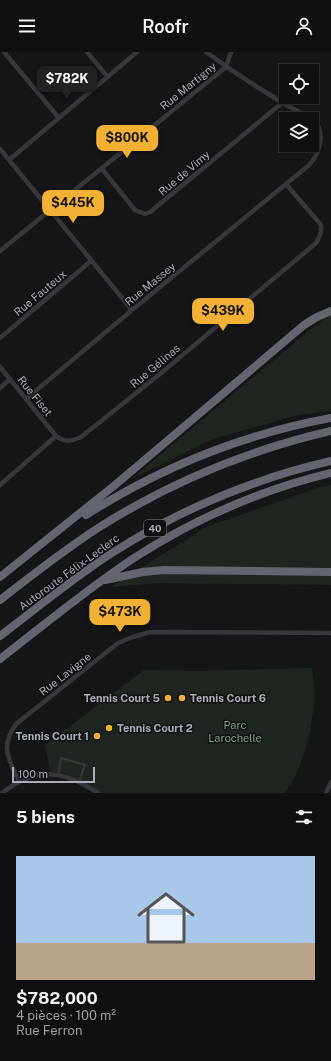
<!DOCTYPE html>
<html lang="fr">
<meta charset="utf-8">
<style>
body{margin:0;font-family:"Public Sans",sans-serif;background:#1e1e20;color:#f1f3f6;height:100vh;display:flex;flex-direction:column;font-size:15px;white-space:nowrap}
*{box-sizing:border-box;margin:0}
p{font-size:13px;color:#9c9d9f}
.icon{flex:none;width:22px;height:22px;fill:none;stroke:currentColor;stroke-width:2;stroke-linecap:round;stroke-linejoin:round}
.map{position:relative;height:741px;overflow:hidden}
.side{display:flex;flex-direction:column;background:#101012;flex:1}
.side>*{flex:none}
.fabs{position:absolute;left:279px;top:12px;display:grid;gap:8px}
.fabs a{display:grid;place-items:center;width:40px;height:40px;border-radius:0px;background:#101012;box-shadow:0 1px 3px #0004,0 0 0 1px #303032;font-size:20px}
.scale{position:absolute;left:12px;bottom:10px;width:83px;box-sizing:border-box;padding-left:4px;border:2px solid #a8adb8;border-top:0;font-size:11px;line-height:14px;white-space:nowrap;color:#a8adb8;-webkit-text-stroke:3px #111113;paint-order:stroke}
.price{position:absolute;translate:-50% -34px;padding:0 9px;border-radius:8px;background:#f2b134;color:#111;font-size:13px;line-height:26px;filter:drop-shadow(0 1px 2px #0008)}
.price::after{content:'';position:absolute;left:50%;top:24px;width:12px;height:9px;margin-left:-6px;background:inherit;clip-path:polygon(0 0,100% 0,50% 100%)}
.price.on{background:#222;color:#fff}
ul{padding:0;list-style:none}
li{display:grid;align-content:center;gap:8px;height:212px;padding:0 16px}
li span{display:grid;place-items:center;height:124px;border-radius:0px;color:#555}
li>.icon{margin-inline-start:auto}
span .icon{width:72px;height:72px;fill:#fffc;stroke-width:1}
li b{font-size:17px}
h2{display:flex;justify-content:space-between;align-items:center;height:48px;padding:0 16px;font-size:17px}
header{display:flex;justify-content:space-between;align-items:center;height:52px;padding:0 16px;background:#101012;font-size:18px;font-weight:600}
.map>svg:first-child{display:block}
.green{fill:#1e261f}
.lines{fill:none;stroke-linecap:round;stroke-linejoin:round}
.lane{stroke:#37383d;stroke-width:2}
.street{stroke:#37383d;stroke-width:4.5}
.highway{stroke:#63666e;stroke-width:8}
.poi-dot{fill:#f2b134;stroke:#111113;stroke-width:1.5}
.labels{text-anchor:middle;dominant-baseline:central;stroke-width:3;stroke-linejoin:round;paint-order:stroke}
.shield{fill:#111113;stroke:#7b7e86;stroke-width:1}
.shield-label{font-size:10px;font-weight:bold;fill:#a8adb8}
.street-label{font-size:11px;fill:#a8adb8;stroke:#111113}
.poi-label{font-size:11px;font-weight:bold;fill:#a8adb8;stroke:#111113;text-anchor:end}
.park-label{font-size:11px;fill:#7fa381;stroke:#111113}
</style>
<header><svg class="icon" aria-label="menu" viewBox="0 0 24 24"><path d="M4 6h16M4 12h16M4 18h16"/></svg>Roofr<svg class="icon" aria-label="person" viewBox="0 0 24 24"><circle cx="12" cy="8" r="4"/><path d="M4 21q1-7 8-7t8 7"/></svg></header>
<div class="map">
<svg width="331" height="741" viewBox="0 0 331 741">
<rect width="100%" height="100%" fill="#161618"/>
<!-- green -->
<path class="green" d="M331,263V359L298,363L213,387L131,427L327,264Z
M331,433V533L158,531L110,535L208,474L321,435Z
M312,616C313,625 314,634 314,644C313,677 304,714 285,741H101C85,730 69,723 50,719L45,693L144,618L197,619Z"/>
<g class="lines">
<!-- lane -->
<path class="lane" d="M58,723L61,706L85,713L79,730"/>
<!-- street -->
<path class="street" d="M4,0L59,66
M87,0L107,24
M206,0C240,25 275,47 311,67
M0,97L132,258
M9,108L137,0
M102,117L135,158L145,162L150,160L282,51
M0,199L226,15L231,0
M0,286L91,209
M0,315L56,384C65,391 72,389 81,385L160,322L316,191C320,185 322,180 321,173L286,132
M0,336L10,327
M26,347L132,258L308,114C320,102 327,79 312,67
M0,433L56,384
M19,729C8,706 0,695 16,672L118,591L133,585L150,580L331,581
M2,741C36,714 63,718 98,741
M326,741L331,730"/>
<!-- highway -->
<path class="highway" d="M86,463C160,416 244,382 331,366
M0,525L115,433L304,273L317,265L331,259
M105,528L143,520L164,518L331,520
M0,548C32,523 64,498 98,476C169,431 249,398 331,379
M0,584C37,556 73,526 112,501C179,458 253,427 331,409
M0,607C44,573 87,537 134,506C194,467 261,438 331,421"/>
</g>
<!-- markers -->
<g class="poi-dot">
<circle cx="168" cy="646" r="4"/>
<circle cx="182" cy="646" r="4"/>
<circle cx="109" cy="676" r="4"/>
<circle cx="97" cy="684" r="4"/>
</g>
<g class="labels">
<!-- shield labels -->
<rect class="shield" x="144" y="468" width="22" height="16" rx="3"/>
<g class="shield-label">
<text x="155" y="476">40</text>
</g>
<!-- street labels -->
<g class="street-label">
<text transform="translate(188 34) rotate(-39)">Rue Martigny</text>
<text transform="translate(184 121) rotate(-40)">Rue de Vimy</text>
<text transform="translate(150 232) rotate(-39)">Rue Massey</text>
<text transform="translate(40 241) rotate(-40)">Rue Fauteux</text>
<text transform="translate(155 314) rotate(-40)">Rue Gélinas</text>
<text transform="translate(35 344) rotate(51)">Rue Fiset</text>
<text transform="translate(69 520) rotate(-36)">Autoroute Félix-Leclerc</text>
<text transform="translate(65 622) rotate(-38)">Rue Lavigne</text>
</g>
<!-- poi labels -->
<g class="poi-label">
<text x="160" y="646">Tennis Court 5</text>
<text x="190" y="646" text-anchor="start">Tennis Court 6</text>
<text x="117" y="676" text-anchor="start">Tennis Court 2</text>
<text x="89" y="684">Tennis Court 1</text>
</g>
<!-- park labels -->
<g class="park-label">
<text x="235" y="673">Parc<tspan x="235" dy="13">Larochelle</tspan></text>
</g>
</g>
</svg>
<div class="fabs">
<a><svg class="icon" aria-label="locate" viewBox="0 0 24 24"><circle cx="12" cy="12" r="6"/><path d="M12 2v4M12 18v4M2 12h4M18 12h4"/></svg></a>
<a><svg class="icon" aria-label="layers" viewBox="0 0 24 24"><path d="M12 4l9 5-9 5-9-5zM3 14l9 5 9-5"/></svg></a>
</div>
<div class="scale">100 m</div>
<b class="price on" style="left:67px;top:48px">$782K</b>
<b class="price" style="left:127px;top:107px">$800K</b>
<b class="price" style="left:73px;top:172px">$445K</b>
<b class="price" style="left:223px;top:280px">$439K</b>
<b class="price" style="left:120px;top:581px">$473K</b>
</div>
<section class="side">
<h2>5 biens<svg class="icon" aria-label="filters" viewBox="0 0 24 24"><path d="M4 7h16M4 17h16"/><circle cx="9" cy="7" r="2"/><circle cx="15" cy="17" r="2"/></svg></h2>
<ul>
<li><span style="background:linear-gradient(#a9c7e8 70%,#b9a48a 0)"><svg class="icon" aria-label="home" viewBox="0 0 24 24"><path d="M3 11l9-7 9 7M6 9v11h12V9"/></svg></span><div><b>$782,000</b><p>4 pièces · 100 m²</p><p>Rue Ferron</p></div></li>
</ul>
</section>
